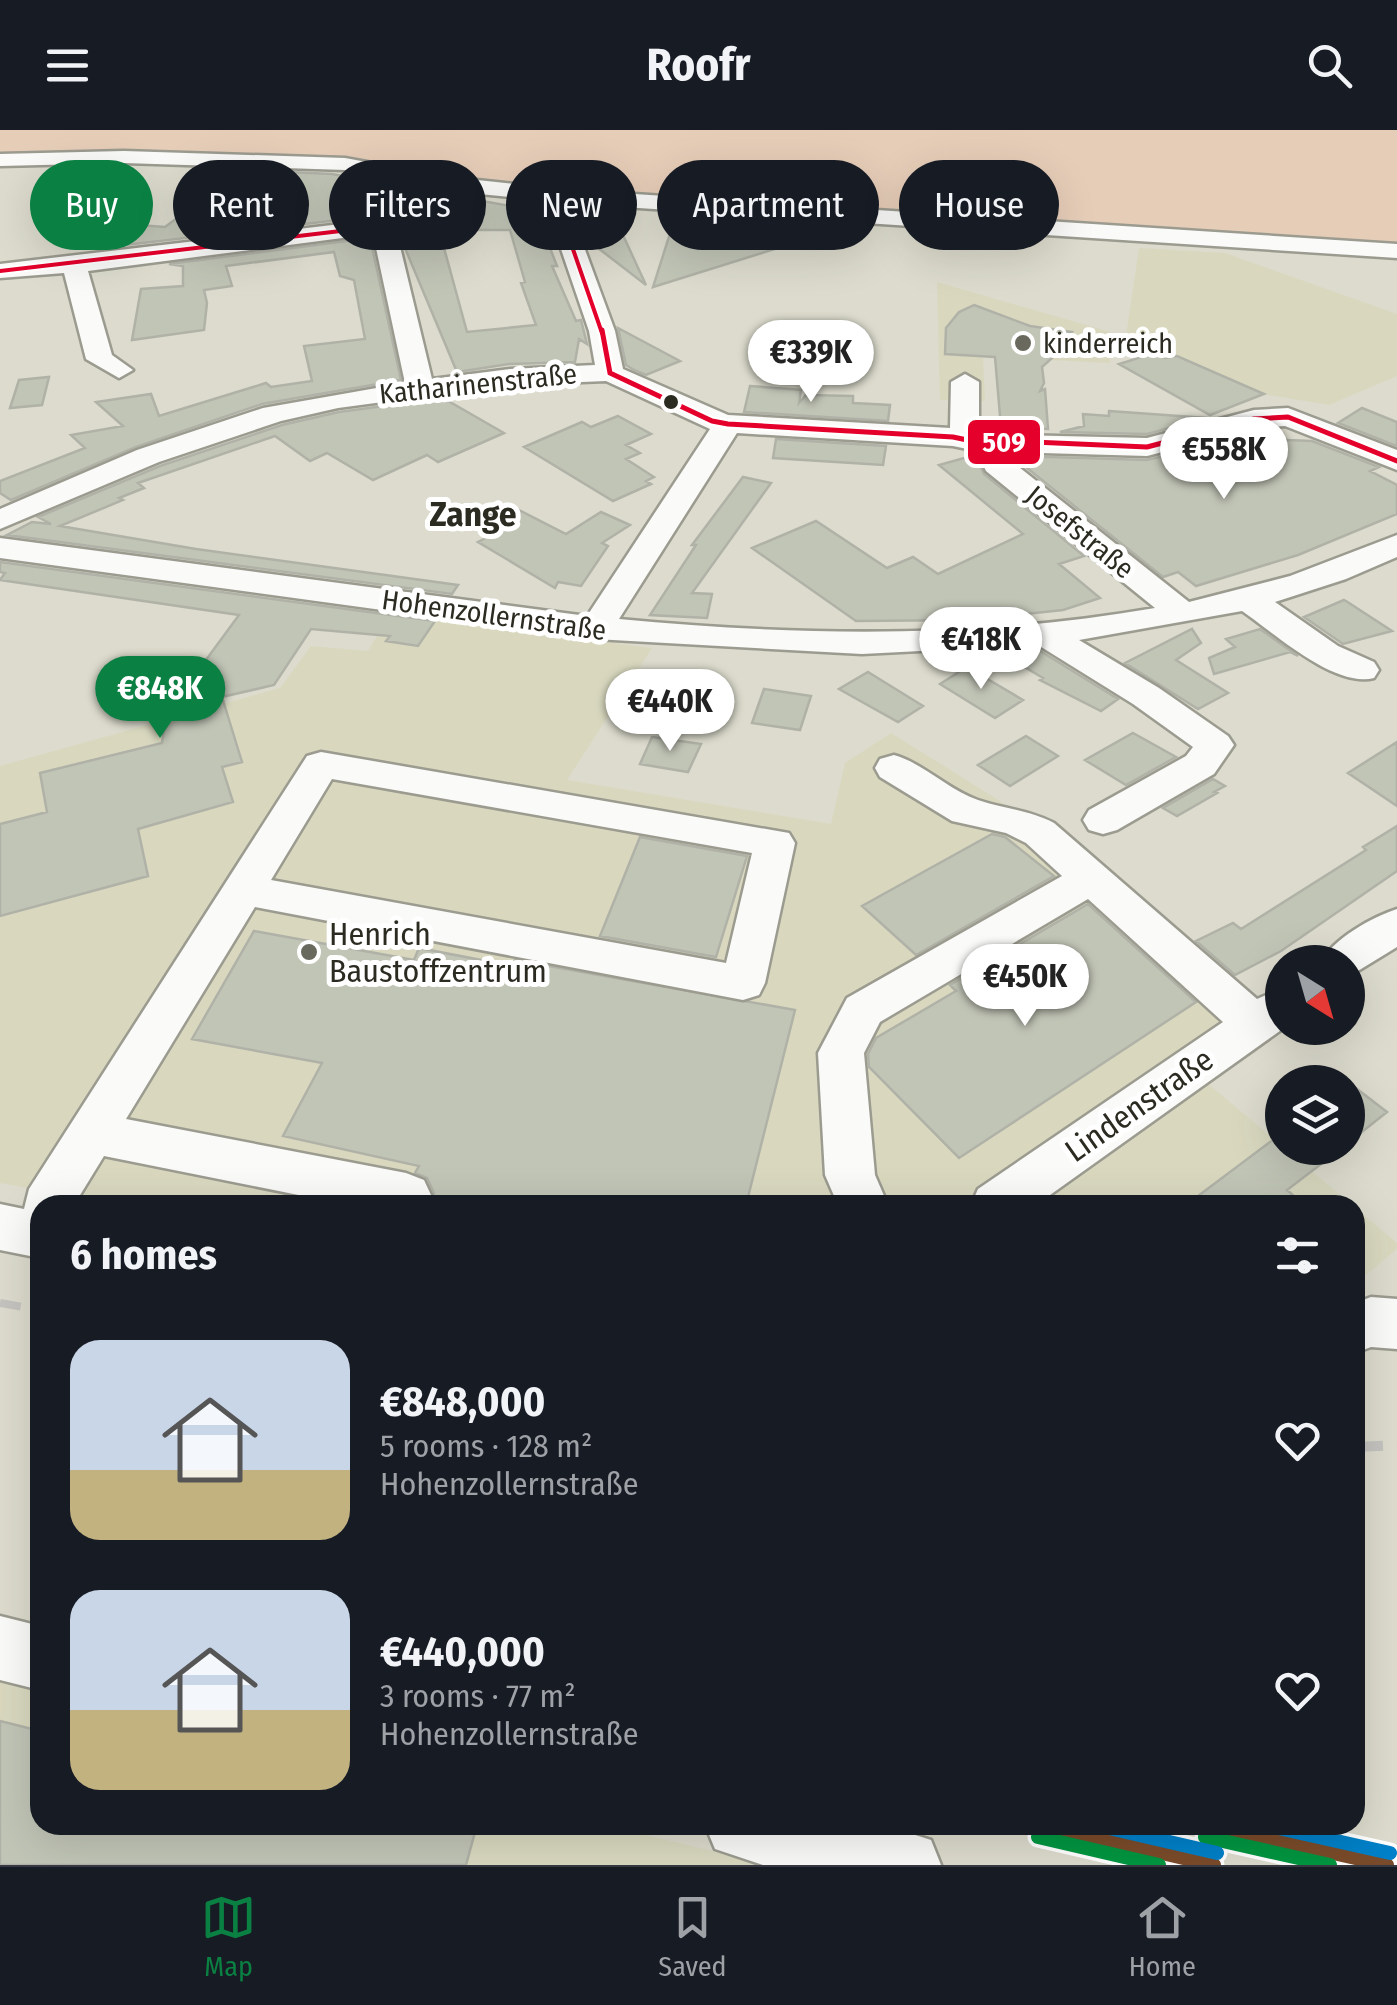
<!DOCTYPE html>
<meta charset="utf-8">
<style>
body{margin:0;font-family:"Fira Sans Condensed",sans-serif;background:#242831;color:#f1f3f6;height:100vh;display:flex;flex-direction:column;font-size:38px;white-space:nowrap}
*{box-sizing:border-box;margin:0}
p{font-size:32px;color:#9ea1a6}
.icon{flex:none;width:55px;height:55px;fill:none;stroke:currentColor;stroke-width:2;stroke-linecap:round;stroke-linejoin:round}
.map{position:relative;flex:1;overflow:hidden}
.panel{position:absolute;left:30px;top:1065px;width:1335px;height:640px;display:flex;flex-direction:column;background:#171b24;border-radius:30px;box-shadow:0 10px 40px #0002}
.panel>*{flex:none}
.hud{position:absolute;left:30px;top:30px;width:1338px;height:90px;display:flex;gap:20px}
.needle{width:65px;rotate:143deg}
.buttons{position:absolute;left:1265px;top:815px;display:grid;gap:20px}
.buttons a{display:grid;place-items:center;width:100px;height:100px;border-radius:50%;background:#171b24;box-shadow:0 10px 40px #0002;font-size:50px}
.price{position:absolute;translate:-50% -85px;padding:0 22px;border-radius:35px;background:#fff;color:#222;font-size:32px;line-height:65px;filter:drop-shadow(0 2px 5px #0008)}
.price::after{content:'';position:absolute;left:50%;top:60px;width:30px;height:22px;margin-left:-15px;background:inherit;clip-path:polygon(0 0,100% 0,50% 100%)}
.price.selected{background:#0b8043;color:#fff}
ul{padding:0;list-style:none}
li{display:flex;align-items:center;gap:30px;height:250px;padding:0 40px}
li span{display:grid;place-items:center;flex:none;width:280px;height:200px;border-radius:30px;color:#555}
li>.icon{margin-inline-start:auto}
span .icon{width:120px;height:120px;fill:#fffc;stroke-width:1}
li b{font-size:42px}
h2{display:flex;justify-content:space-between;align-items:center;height:120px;padding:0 40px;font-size:42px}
.chip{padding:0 35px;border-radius:45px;background:#171b24;box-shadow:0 10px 40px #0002;font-size:35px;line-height:90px}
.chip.selected{background:#0b8043;color:#fff}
header{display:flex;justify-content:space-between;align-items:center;height:130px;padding:0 40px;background:#171b24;font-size:45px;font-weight:700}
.tabs{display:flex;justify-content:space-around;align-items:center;height:140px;border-top:2px solid #363941;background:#171b24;font-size:28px;color:#9ea1a6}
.tabs a{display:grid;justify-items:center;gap:5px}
.tabs .selected{color:#0b8043}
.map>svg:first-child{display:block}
.built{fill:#d9d8bf}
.green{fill:#e6cdb8}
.building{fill:#c1c5b6;stroke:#b0b2a7;stroke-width:2.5;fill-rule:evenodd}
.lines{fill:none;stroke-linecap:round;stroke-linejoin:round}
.minor-casing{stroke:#9c9b90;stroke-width:5}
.minor{fill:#fafaf8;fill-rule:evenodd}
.rail-far1{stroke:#c4c3bf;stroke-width:8;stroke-dasharray:21 11;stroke-linecap:butt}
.rail{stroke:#c4c3bf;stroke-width:10;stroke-dasharray:28 14;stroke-linecap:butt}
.bus-1-far1-casing{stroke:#fff;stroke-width:8}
.bus-1-casing{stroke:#fff;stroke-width:10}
.bus-1-far1{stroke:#e4002b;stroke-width:4}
.bus-1{stroke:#e4002b;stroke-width:5}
.rail-1-casing{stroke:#fff;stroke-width:21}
.rail-2-casing{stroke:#fff;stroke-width:21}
.rail-3-casing{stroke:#fff;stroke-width:21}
.rail-1{stroke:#7a4b2a;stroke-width:14}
.rail-2{stroke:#009640;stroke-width:14}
.rail-3{stroke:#0080c8;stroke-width:14}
.poi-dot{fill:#6a695d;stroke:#fff;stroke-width:4}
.bus-dot{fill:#2c2b21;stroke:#fff;stroke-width:4}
.labels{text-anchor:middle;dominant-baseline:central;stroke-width:10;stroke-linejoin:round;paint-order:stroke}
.far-poi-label{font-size:28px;fill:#2c2b21;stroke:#fff;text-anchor:start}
.far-street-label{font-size:28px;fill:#2c2b21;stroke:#fff}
.poi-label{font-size:32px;fill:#2c2b21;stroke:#fff;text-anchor:start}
.street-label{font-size:32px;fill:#2c2b21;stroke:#fff}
.far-district-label{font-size:35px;font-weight:bold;fill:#2c2b21;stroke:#fff}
.line-badge{stroke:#fff;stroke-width:4}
.badge-label{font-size:28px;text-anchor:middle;font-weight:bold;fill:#fff}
</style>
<header><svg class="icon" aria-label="menu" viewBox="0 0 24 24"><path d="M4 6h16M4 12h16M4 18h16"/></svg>Roofr<svg class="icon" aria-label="search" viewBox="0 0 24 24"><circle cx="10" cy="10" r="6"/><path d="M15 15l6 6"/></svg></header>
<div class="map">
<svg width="1397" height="1735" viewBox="0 0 1397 1735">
<rect width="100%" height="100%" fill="#dcdbcd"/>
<!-- built -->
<path class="built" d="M1139,118L1225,123L1397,184V246L1329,275L1263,264L1126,206Z
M937,152L1110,202V233L983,227L985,271L940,270Z
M390,485L652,518L567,650L831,694L845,633L891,603L1061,709L1282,899L1206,952L1352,1075H124L0,1053V636L280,558L311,516L368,521Z
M1355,1078L1397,1113V1119L1355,1154Z
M0,1551L40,1560V1695H605L769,1735H0Z"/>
<!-- green -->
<path class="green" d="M0,0H1397V117L723,77L459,50L349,29L0,27Z"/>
<!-- building -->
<path class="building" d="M242,40L332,44L544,82L550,100H543L557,136H552L576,191L581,190L587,214L579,209L575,232L509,234L457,242L384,68L361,76L364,87L117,116L112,93L165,97ZM473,100H510L525,152L521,153L536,195L467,202L441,107H463Z
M674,91L826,100V103L653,157Z
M618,94L622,103L646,155L585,108L581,97Z
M370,108L401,250L262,274L136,317L11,370L0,363V351L85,318L71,305L123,296L96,272L151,264L159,286L266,253L271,257L312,251L304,216L365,209L354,150L340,146L334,122L226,136L232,156L204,160L207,173L204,200L132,210L141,159L183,156V136L169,134Z
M974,175L1030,196L1072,202L1062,219L1042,237L1044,253L1040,261L1045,259L1048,299L1001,297L995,227L945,224L946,198L959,182Z
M618,198L680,231L646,245L634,240L626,235Z
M1154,223L1165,228L1177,226L1264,264L1210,285L1119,234Z
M49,247L42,275L10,278L19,250Z
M750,256L801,260L799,273L806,265L853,266V273L890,275L888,291L744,282Z
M443,268L504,303L438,332L427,325L373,350L327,323L310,331L275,306L138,353L144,358L119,368L123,370L60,396L196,419L458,455L452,464L7,405L32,392L51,394L38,387L160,336L282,295L339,282Z
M1362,278L1397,292V316L1338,293Z
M1109,281L1207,288L1147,304L1060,302L1084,296L1083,284L1109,286Z
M618,286L651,304L626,315L640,323L626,329L654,347L646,351L651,354L613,371L524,317L582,292L591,297Z
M1268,301L1287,310L1312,311L1379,337L1370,341L1397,355V384L1298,425L1196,456L1178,442L1163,447L1012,326L1147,330Z
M776,309L886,316L883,335L773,328Z
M975,325L984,344L1084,426L1059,434L1100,468L1063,480L969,490L856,491L752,418L816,391L887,438L913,427L938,444L1023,404L939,335Z
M743,347L771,353L692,463L712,464L707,488L650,485L696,415H692Z
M511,376L566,404L601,382L630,395L602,413L608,416L581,456L558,452L555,458L478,412L501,400L483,389Z
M0,432L435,491L418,516L386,511L390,506L311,499L274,555L222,567L242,632L222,637L233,672L138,699L148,746L0,786V694L47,682L40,643L162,613L172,538L203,534L239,485L0,450L5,443L0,442Z
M1344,470L1346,471L1392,501L1343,514L1304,487Z
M1192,499L1201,513L1176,530L1228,563L1198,579L1125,533Z
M1260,499L1298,526L1290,522L1214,544L1209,528L1235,517L1226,509Z
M1033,519H1037L1118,569L1101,581L1040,550L1043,548L1023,536Z
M967,537L1023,570L995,588L940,554Z
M868,542L923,576L898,592L839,559Z
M764,559L811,566L800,600L752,593Z
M1133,603L1176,627L1126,655L1085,630Z
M1026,606L1058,626L1010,656L978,635Z
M652,607L701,614L688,642L640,634Z
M1397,612V676L1348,643Z
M1213,649L1225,656L1214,662L1217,663L1177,686L1163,678Z
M1397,696V741L1281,821L1235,845L1196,811L1233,793L1241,799L1366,720L1363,717Z
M992,704L1005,707L1054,746L916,825L862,776Z
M640,707L747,726L716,827L600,806Z
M1088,774L1196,872L959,1028L869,937L868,924L876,908L956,861L950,855Z
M254,801L414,830L419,818L512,836L515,830L795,880L746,1075H430L434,1063L427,1048L415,1043L419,1036L283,1006L322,933L192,909Z
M1348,952L1387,982L1348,1013Z
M1282,1003V1018H1342L1287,1060L1304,1075H1186Z
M0,1591L40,1601V1695H443L475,1702L466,1735H0Z"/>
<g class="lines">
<defs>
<path id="minor" d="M124,21L345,28L449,47L573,60L1397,114V128L578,74L570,79L615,201L623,239L728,285L950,298L951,252L965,244L979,252V304L1147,308L1254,280L1288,278L1397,320V340L1285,296L1255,298L1147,326L1006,322L1010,330L1189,472L1290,446L1397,405V427L1346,449L1275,472L1338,516L1374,532L1379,540L1374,548C1334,558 1274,503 1242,481L1079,510L1159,558L1228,606L1234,615L1214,644L1117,700L1103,704L1089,700L1083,690L1089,680L1186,626L1193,617L1133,574L1038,515L862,524L595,509L0,428V408L587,486L710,299L606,251L510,255L338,278L281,291L159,332L0,399V379L137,320L263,278L405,253L373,104L88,141L112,225L133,240L119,248L86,229L64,143L0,148V134L383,89L395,96L432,249L510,239L595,235L589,201L547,78L540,70L449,61L345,40L124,33L0,36V24ZM737,303L953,316L977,321L986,341L1155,478C977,509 798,506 619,489Z
M321,622L789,703L795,713L765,853L759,865L743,870L255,777L126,989L406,1043L424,1050L431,1065L426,1075H348L104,1026L74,1075H40V1128L0,1120V1074L24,1079L29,1059L307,626ZM332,649L752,723L726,833L271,750Z
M894,625C925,634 948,660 978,670C1005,679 1029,680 1054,693L1257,869L1282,858L1284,898L1036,1075H971L978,1059L1223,892L1088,769L880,892L864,923L875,1045L888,1075H838L825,1045L818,923L847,868L1062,746L1026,713L1006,703L952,691L880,647L875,638L880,629Z
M1397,779V817L1348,847V832H1321C1333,809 1372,787 1397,779Z
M1371,1167L1397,1169V1219L1371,1217L1355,1223V1173Z
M0,1486L40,1496V1560L0,1550Z
M705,1695H884L931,1710L941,1735H763L715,1719Z"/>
</defs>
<!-- minor casing -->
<use href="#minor" class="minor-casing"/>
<!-- minor -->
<use href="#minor" class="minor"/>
<!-- rail-far1 -->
<path class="rail-far1" d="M0,1173L40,1180"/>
<!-- rail -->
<path class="rail" d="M1355,1317L1397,1315"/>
<defs>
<path id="bus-1-far1" d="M557,73L602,203
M0,141L383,96"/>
<path id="bus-1" d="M602,200L610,243
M610,243L712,291L728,294L953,307L986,314L1012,311L1147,317L1254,289L1288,287L1397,331"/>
</defs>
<!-- bus-1-far1 casing -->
<use href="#bus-1-far1" class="bus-1-far1-casing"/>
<!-- bus-1 casing -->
<use href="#bus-1" class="bus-1-casing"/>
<!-- bus-1-far1 -->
<use href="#bus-1-far1" class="bus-1-far1"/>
<!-- bus-1 -->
<use href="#bus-1" class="bus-1"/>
<defs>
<path id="rail-1" d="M1041,1695L1214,1735
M1208,1695L1387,1735"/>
<path id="rail-2" d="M1038,1707L1159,1735
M1205,1707L1330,1735"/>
<path id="rail-3" d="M1096,1695L1217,1723
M1265,1695L1390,1723"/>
</defs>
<!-- rail-1 casing -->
<use href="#rail-1" class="rail-1-casing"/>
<!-- rail-2 casing -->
<use href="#rail-2" class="rail-2-casing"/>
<!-- rail-3 casing -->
<use href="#rail-3" class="rail-3-casing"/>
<!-- rail-1 -->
<use href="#rail-1" class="rail-1"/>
<!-- rail-2 -->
<use href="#rail-2" class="rail-2"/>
<!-- rail-3 -->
<use href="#rail-3" class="rail-3"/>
</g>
<!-- markers -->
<g class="poi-dot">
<circle cx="1023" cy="213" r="10"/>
<circle cx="309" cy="822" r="10"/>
</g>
<circle class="bus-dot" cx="671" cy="272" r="9"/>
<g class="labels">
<!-- far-poi labels -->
<g class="far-poi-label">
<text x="1043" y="213">kinderreich</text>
</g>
<!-- far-street labels -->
<g class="far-street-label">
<text transform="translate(478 254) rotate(-6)">Katharinenstraße</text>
<text transform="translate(1080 402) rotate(39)">Josefstraße</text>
<text transform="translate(494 485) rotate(8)">Hohenzollernstraße</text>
</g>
<!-- poi labels -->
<g class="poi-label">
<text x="329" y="804">Henrich<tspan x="329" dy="37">Baustoffzentrum</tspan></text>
</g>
<!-- street labels -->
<g class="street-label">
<text transform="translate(1139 975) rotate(-35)">Lindenstraße</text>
</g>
<!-- far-district labels -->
<g class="far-district-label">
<text x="473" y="384">Zange</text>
</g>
</g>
<rect class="line-badge" x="966" y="288" width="76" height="48" rx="10" fill="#e4002b"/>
<g class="badge-label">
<text x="1004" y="322">509</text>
</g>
</svg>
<div class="buttons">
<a><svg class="needle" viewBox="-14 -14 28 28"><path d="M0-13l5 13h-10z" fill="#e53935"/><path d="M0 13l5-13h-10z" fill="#9ea1a6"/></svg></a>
<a><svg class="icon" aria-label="layers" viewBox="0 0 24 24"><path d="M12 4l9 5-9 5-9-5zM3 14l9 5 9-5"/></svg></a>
</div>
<b class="price" style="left:811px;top:275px">€339K</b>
<b class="price" style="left:1224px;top:372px">€558K</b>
<b class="price" style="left:981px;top:562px">€418K</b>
<b class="price selected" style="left:160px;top:611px">€848K</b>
<b class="price" style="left:670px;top:624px">€440K</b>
<b class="price" style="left:1025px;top:899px">€450K</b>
<div class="hud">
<a class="chip selected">Buy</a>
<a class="chip">Rent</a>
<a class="chip">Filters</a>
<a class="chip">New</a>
<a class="chip">Apartment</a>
<a class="chip">House</a>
</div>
<section class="panel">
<h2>6 homes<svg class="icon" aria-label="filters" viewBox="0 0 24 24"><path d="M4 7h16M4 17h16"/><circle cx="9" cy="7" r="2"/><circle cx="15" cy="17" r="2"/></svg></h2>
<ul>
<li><span style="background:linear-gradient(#c9d6e8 65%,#c2b280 0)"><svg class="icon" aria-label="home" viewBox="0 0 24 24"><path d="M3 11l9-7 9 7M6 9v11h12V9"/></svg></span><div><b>€848,000</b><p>5 rooms · 128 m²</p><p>Hohenzollernstraße</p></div><svg class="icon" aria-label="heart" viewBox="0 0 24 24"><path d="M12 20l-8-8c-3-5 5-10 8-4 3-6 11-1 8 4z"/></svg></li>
<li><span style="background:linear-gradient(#c9d6e8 60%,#c2b280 0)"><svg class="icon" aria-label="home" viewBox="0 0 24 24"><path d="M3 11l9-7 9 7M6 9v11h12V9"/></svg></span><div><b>€440,000</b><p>3 rooms · 77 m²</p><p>Hohenzollernstraße</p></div><svg class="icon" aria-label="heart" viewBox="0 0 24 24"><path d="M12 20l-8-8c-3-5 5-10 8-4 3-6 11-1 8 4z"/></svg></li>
</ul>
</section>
</div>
<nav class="tabs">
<a class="selected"><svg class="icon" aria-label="map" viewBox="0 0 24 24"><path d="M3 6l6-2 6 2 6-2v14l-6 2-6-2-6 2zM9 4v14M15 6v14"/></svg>Map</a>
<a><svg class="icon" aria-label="saved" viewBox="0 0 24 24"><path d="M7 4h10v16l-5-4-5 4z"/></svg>Saved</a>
<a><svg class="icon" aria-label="home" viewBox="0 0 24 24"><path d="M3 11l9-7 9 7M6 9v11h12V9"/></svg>Home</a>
</nav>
